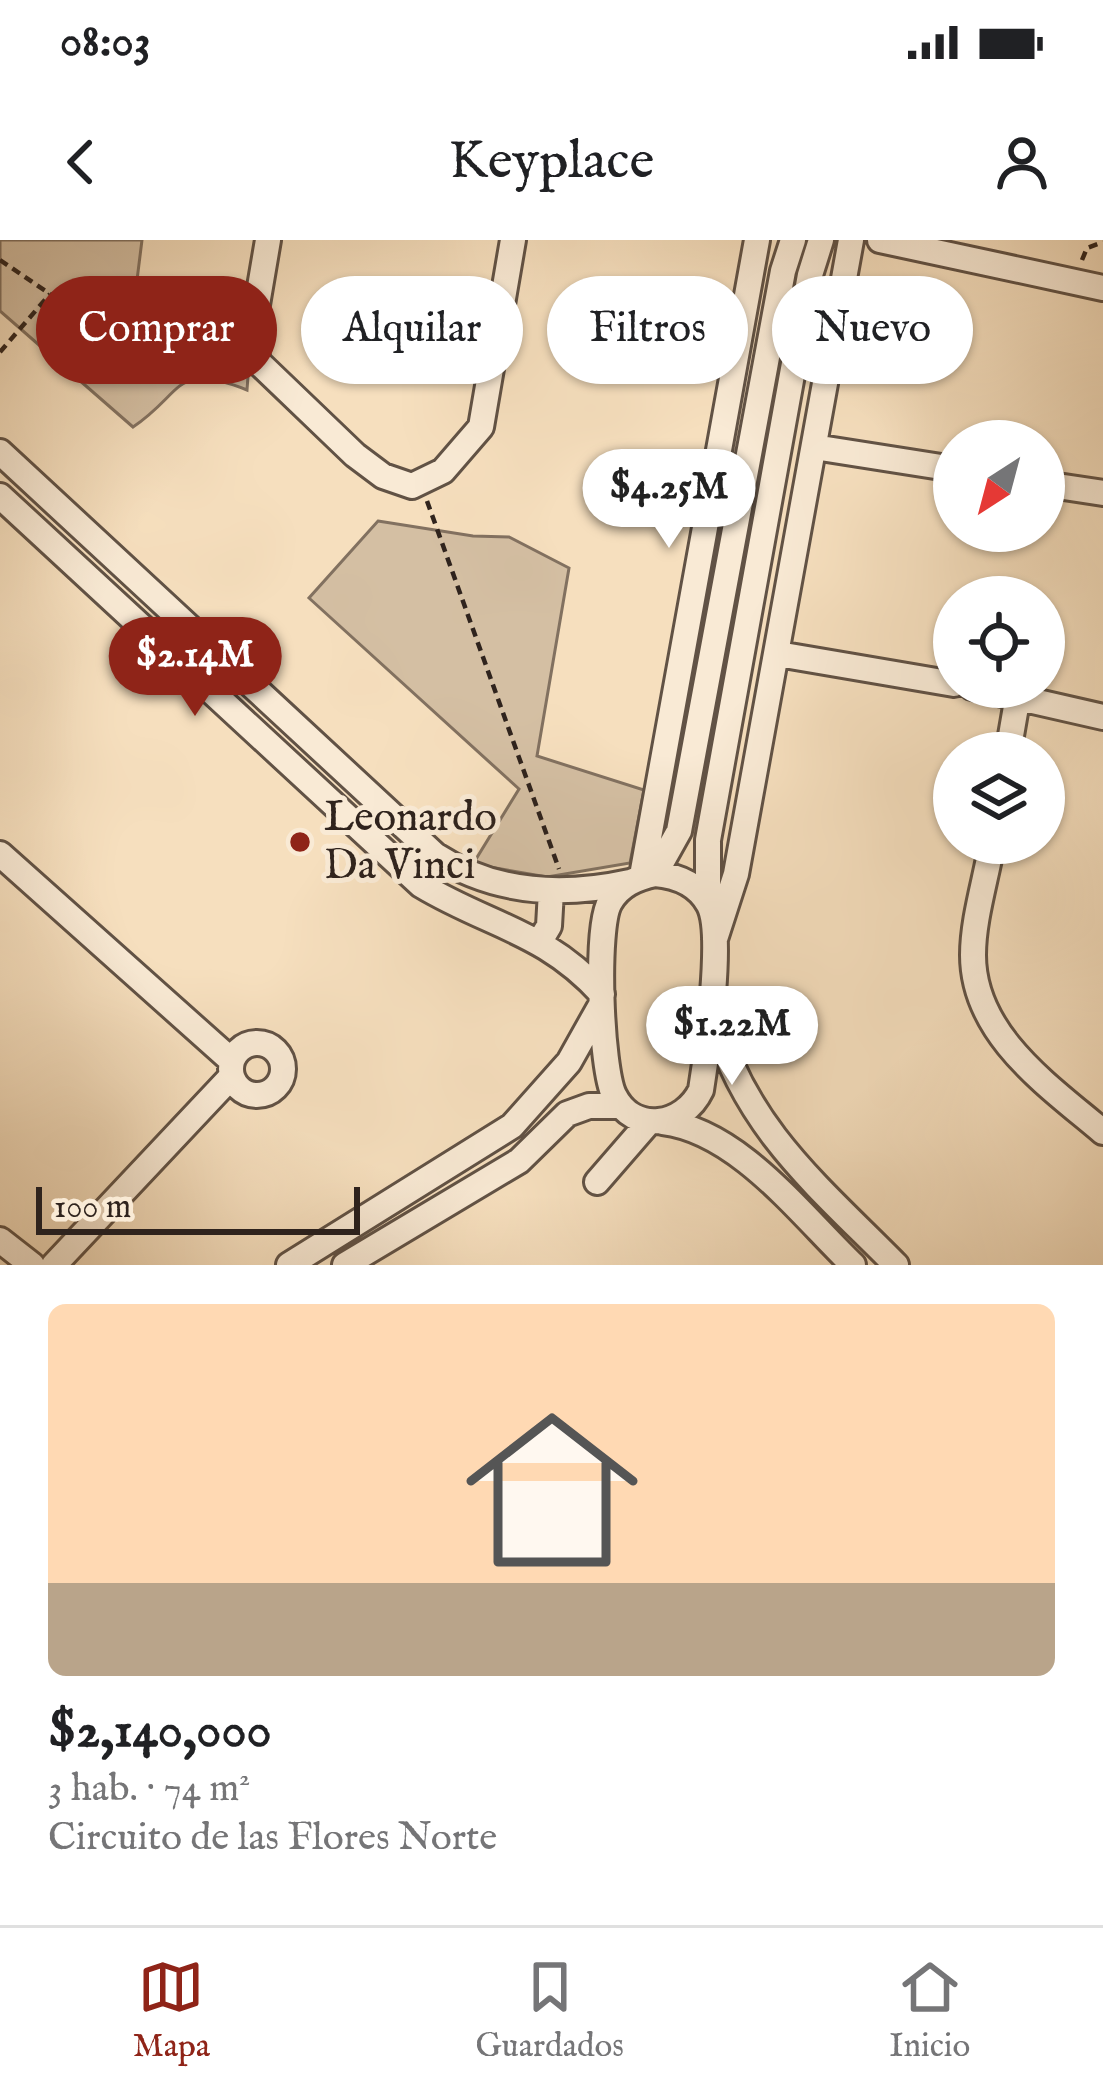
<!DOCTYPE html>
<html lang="es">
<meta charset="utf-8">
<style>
body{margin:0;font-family:"IM FELL English",serif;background:#f2f2f2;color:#202124;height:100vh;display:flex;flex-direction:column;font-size:45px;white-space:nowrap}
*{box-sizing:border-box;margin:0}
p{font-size:39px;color:#757577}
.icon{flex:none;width:66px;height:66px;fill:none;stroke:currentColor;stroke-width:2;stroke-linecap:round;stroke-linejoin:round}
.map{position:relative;height:1025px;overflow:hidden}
.sheet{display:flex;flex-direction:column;background:#fff;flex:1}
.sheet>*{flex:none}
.top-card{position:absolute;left:36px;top:36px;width:1032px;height:108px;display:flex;gap:24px}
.needle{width:78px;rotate:216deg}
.fabs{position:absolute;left:933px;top:180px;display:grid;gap:24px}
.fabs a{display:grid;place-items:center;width:132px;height:132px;border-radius:50%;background:#fff;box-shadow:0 3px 9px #0004;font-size:60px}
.scale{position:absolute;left:36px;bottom:30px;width:324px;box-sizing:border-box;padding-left:12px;border:6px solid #2f231d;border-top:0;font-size:33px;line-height:42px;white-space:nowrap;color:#2f231d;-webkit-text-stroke:9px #f9ead5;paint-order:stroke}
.price{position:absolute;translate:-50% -102px;padding:0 27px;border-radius:42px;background:#fff;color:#222;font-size:39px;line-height:78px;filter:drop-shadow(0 3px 6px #0008)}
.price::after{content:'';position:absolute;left:50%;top:72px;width:36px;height:27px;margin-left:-18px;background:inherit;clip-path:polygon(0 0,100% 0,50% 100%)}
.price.current{background:#8f2418;color:#fff}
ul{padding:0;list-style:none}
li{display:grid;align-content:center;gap:24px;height:636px;padding:0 48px}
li+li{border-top:3px solid #e0e0e0}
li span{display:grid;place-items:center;height:372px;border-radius:18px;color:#555}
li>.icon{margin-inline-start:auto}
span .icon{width:216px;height:216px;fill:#fffc;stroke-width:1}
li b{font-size:51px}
.tag{padding:0 42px;border-radius:54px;background:#fff;box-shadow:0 3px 9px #0004;font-size:42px;line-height:108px}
.tag.current{background:#8f2418;color:#fff}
.status{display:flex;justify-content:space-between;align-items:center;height:84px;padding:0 60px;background:#fff;direction:ltr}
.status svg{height:33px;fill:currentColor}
header{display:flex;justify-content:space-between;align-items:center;height:156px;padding:0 48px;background:#fff;font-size:54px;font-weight:600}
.tabs{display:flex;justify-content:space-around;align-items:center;height:168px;border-top:3px solid #e0e0e0;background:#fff;font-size:33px;color:#757577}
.tabs a{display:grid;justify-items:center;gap:6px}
.tabs .current{color:#8f2418}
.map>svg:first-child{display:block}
.green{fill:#d4bfa3;stroke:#827160;stroke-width:3}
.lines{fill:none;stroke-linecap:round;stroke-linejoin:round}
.minor-casing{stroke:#615245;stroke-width:30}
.path{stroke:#2f231d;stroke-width:4.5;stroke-dasharray:9 6;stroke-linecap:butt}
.minor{stroke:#f9ead5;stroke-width:24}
.poi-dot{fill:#8f2418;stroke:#f9ead5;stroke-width:4.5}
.labels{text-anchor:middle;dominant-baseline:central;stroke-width:10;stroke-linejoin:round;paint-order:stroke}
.poi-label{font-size:42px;fill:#2f231d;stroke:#f9ead5;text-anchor:start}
</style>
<div class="status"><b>08:03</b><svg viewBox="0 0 49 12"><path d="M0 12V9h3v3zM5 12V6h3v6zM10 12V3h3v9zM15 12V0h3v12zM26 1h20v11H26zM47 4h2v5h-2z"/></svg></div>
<header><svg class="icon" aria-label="back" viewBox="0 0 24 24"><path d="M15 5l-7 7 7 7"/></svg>Keyplace<svg class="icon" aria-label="person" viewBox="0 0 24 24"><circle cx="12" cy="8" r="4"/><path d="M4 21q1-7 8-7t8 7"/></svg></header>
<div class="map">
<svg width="1103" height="1025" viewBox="0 0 1103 1025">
<rect width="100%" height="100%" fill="#f6dfbe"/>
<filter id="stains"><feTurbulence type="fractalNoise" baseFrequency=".00167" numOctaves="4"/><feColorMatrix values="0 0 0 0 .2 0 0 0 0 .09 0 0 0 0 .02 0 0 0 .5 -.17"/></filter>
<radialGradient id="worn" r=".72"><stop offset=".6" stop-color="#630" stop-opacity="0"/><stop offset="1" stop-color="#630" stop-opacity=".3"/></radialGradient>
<!-- green -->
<path class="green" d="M0,0H142L136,48L233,67L248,136L247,150C173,121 185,152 133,187L0,71Z
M378,281L473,296L509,297L569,328L537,516L644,550L630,623L547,637L473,624L519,549L309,358Z"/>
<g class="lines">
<defs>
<path id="minor" d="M268,0L251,100L259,123L355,215L383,236L412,246L443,231L481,187L513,0
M880,0L1103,48
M814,207L954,229
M0,212L435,615C495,654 562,657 630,642
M1044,244L1103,253
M0,256L421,645C489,686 545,691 602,754
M778,414L954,444
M972,447L1103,477
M1008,513L1018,455
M992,603C986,639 973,679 973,715C973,795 1049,846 1103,892
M0,614L232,821
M655,634L679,591L783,31L793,0
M655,634C678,636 698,644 709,665C724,694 707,814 701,850C684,886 634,895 614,855C601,829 595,687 610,662C620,645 636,638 655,634Z
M642,636L757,0
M708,663V600L810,35L821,0
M715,699L736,634L851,0
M540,701L549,686L551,651
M715,780C746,889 820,948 896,1025
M231 829a26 26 0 1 1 52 0a26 26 0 1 1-52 0Z
M663,882C738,891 800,974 853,1025
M597,942L649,882
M0,1000L32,1025
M54,1025L231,837
M289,1025L512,886L569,822L601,765
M345,1025L519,921L567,874L589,866H621"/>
</defs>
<!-- minor casing -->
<use href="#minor" class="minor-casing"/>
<!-- path -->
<path class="path" d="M0,20L50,54L161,98L228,104
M1082,20L1087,8L1103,2
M0,112L50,54
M427,261L559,629"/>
<!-- minor -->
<use href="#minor" class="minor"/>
</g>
<!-- markers -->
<circle class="poi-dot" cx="300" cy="602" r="12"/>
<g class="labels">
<!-- poi labels -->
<g class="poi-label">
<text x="324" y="578">Leonardo<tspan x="324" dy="48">Da Vinci</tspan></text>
</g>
</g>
<rect width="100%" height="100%" filter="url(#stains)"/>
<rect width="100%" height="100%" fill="url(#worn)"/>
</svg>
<div class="fabs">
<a><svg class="needle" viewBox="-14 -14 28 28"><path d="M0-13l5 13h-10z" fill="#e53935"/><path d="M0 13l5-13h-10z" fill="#757577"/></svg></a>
<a><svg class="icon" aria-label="locate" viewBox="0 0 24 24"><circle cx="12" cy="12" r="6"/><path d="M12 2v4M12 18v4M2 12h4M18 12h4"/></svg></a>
<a><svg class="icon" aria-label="layers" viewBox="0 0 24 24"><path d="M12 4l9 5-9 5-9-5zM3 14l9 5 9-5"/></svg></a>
</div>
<div class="scale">100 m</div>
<b class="price" style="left:669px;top:311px">$4.25M</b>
<b class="price current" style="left:195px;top:479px">$2.14M</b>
<b class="price" style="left:732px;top:848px">$1.22M</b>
<div class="top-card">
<a class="tag current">Comprar</a>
<a class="tag">Alquilar</a>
<a class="tag">Filtros</a>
<a class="tag">Nuevo</a>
</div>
</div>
<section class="sheet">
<ul>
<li><span style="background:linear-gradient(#ffd9b3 75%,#b9a48a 0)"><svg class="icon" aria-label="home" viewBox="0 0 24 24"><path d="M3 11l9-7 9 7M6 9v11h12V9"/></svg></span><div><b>$2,140,000</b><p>3 hab. · 74 m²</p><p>Circuito de las Flores Norte</p></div></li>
</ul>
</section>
<nav class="tabs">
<a class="current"><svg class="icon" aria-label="map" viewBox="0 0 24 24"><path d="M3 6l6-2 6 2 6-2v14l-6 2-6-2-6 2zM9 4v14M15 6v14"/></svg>Mapa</a>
<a><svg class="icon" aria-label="saved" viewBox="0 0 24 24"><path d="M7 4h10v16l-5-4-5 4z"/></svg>Guardados</a>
<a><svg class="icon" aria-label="home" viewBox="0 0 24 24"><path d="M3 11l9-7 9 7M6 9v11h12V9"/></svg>Inicio</a>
</nav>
